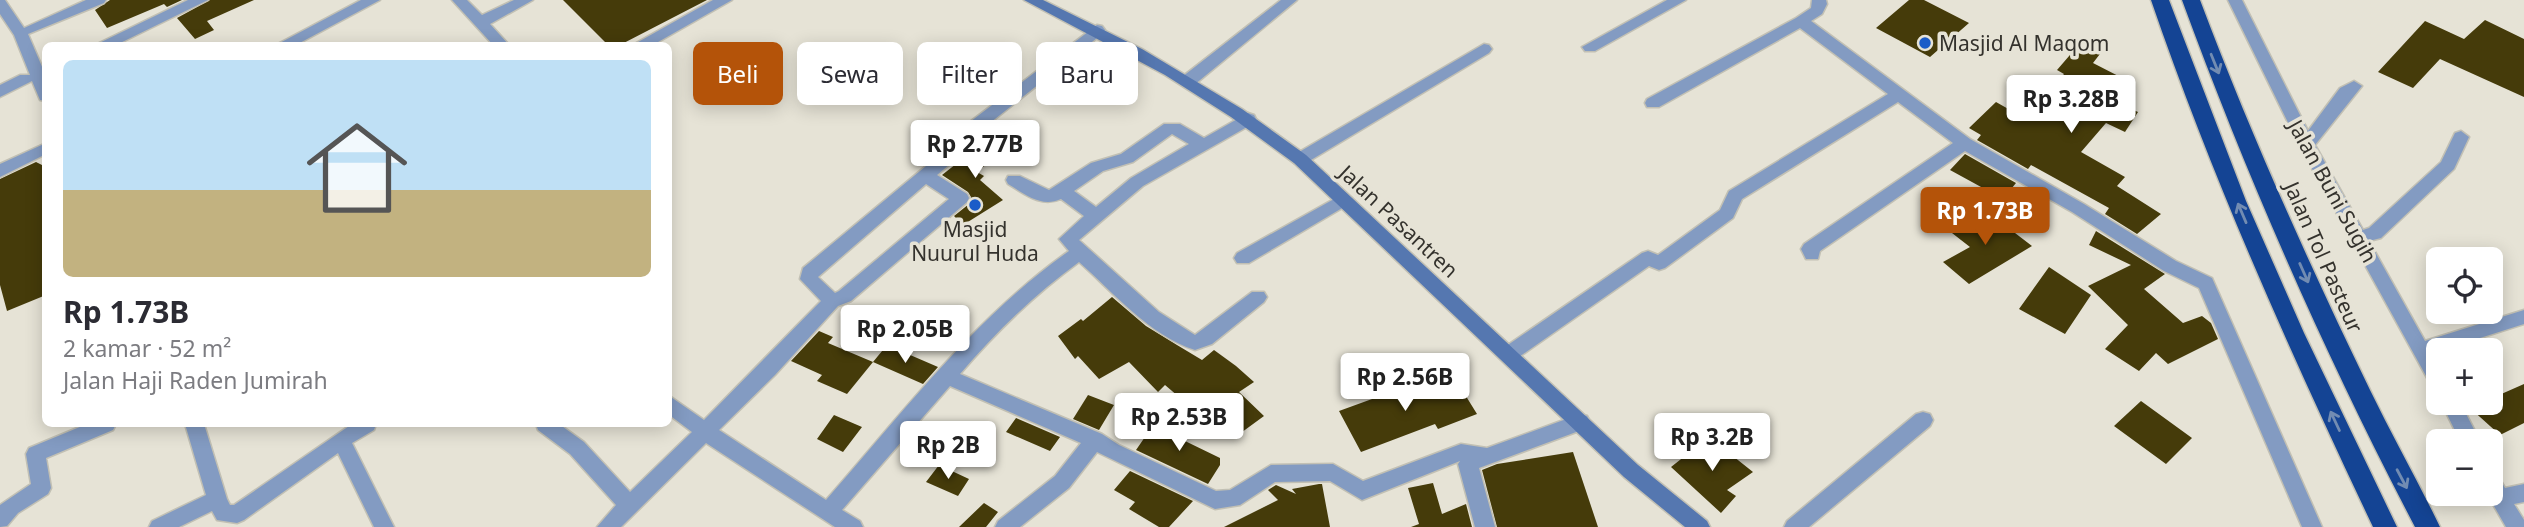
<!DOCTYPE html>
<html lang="id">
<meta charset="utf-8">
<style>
body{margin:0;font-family:"Noto Sans",sans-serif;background:#f2f2f3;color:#2b2b33;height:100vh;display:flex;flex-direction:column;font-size:26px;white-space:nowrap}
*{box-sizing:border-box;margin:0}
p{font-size:23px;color:#7c7c81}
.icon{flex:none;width:38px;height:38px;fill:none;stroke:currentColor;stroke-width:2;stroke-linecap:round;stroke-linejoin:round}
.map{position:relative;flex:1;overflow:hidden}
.side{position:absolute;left:42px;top:42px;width:630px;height:385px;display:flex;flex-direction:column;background:#fff;border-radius:10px;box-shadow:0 4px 18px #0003}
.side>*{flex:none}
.top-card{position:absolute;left:693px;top:42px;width:665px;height:63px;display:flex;gap:14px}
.controls{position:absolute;left:2426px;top:247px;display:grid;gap:14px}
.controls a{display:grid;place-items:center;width:77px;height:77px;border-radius:10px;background:#fff;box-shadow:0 4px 18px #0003;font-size:35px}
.price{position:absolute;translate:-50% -60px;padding:0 16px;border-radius:7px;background:#fff;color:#222;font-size:23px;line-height:46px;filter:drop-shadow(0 2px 4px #0008)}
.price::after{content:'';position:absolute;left:50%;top:42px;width:21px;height:16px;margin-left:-10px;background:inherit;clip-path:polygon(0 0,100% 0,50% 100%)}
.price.selected{background:#b45309;color:#fff}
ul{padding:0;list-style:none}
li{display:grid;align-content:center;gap:14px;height:371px;padding:0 21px}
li+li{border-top:2px solid #e1e1e2}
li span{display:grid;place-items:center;height:217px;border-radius:10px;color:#555}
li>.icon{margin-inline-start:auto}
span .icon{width:126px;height:126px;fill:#fffc;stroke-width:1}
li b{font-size:30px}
.tag{padding:0 24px;border-radius:10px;background:#fff;box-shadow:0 4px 18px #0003;font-size:24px;line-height:63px}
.tag.selected{background:#b45309;color:#fff}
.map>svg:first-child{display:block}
.building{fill:#453b0a}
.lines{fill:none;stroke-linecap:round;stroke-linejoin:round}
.street-casing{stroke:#c2c0b4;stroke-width:3}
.secondary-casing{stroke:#c2c0b4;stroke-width:3}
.highway-casing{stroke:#c2c0b4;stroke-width:3}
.street{fill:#839bc2;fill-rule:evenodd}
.secondary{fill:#5577b0;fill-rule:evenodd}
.highway{fill:#144494;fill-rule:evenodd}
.oneway{stroke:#728cb2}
.poi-dot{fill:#1b5cc8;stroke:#e6e3d6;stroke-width:2.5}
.labels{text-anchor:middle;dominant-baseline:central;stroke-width:7;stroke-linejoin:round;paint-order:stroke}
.poi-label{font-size:21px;fill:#34322d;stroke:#e6e3d6;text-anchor:start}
.street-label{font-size:21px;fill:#34322d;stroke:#e6e3d6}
</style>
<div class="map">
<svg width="2524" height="527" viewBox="0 0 2524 527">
<rect width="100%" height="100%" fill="#e6e3d6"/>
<!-- building -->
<path class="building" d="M110,0H182L167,7L164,4L107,28L95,10Z
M210,0H254L207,21L214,30L195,39L177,18Z
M563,0H707L618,46H609Z
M1909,0H1924L1969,23L1930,57L1876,28Z
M2485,20L2524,39V97L2440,59L2413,88L2378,72L2425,21L2464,39Z
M2082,41L2103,50L2093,63L2130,82L2111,100L2138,112L2125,132L2106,123L2081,152L2125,177L2117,186L2161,214L2137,234L2105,214L2109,208L2031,165L2028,169L1977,140L1981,135L1969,128L1996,102L2026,119L2064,74L2057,70Z
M989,138L1006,148L977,172L984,176L980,180L1003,200L963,225L954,216L969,204L971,197L968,192L942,175Z
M1965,154L2016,183L2003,199L1950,170Z
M36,162L46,167V295L7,311L0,285V179Z
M1985,210L2032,246L1969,284L1943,262L1970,247L1952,233Z
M2096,231L2165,274L2144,289L2183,323L2202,316L2211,323L2218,339L2168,364L2156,353L2139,371L2105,349L2128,325L2088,286L2131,265L2089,245Z
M2049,267L2091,295L2065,334L2019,309Z
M1112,297L1146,326L1177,345L1202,360L1214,350L1236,366L1254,382L1239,392L1264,416L1238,435L1214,411L1206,420L1165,385L1158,392L1129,362L1099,379L1078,356L1075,359L1058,336L1081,319L1083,321Z
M819,331L833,337L828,343L873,362L847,394L817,381L822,375L791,361Z
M887,345L938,367L923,384L873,362Z
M1438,375L1452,398L1464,393L1477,414L1438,429L1435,424L1361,452L1339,411Z
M2524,384V423L2500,435L2470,408L2490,402V399Z
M1088,395L1114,405L1099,430L1073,419Z
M2141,401L2192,438L2166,464L2114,426Z
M834,415L862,427L843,452L817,439Z
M1016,418L1060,437L1050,451L1006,432Z
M1156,421L1189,436L1185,441L1220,458V465L1208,484L1136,450Z
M1709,437L1753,472L1727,490L1736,496L1721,513L1671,467Z
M1573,452L1598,527H1497L1482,470L1497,464Z
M939,465L969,479L958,496L926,482Z
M1130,471L1193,501L1169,527H1159L1129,509L1135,502L1114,490Z
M1433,483L1442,514L1466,504L1472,527H1411L1419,524L1408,488Z
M1319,484H1322L1330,527H1224L1278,500L1268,490L1276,485L1296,494L1292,489Z
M984,503L998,512L986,527H959Z"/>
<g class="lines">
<defs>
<path id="street" d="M0,0H5L24,28L86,0H106L104,3L28,34L46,76V101L40,100L32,81L0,97V85L20,75H30L14,35L0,14Z
M188,0H208L114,46H93Z
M361,0H380L294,46H274Z
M452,0H467L482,15L514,0H533L490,24L510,46H494Z
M713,0H732L651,46H631Z
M1281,0H1297L1194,85H1182L1180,81L1182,77Z
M1667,0H1686L1595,51H1585L1582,47Z
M1812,0H1826L1827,4L1822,14L1811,21L1970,139L2084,204L2176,261L2212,278L2322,527H2302L2199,288L2164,271L2072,212L1965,151L1820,251L1818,259H1806L1801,249L1804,244L1953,143L1898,102L1742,199L1733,218L1665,268L1659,270L1649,266L1516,359L1509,361L1502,359L1500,354L1502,349L1642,253L1648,251L1658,255L1720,210L1729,191L1888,94L1800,28L1659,107H1647L1645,103L1647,99L1796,18L1811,8Z
M2228,0H2242L2308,131L2340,88L2354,81L2362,86L2315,145L2363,230L2369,228L2441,162L2455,133L2461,131L2469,137L2454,169L2381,238L2369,241L2425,341L2524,310V324L2433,353L2438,362V388L2431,385L2299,145Z
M1097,25L1102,26L1105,30L1102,34L976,134L975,143L937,175L967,194L969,198L967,202L851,301L838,306L775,375L719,430L826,500C902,414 974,318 1069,251L1059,239L1084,216L1061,199C1041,208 1025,194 1008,184L1006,180L1008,176H1020L1049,190L1091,163L1121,154L1164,124H1180L1204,138L1248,113L1254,115L1256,119L1254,123L1143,186L1079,240L1159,312L1195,335L1252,292H1264L1267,297L1264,302L1212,344L1195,350C1149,335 1114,293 1079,262C1035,294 996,332 960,374L1102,434L1119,445L1216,491L1230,490L1271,465L1333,464L1363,481L1461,444L1487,448L1580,414L1587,416L1590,422L1587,428L1479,468L1495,527H1475L1458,464L1460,461L1362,500L1330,481L1275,482L1240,505L1215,509L1097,452L1069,488L1020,527H995L998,521L1055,476L1081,443L950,386L842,510L860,521L863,527H835L706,443L621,527H597L616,505L570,454L538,430L536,424H559L584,442L630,492L692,432L668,414V395L704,420L821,301L800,279L803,268L961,137L962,128ZM1172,134L1189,144L1131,178L1096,207L1074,191L1103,171L1133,162ZM926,184L949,199L839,291L835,293L818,277Z
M1484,44L1489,45L1492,49L1489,53L1306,163H1294L1292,159L1294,155Z
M46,143V154L0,177V164Z
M1343,194L1349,196L1351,200L1349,204L1249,263H1237L1234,258L1237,253Z
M2441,402H2460L2480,441H2460Z
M1923,412L1930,414L1933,420L1930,426L1809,527H1784L1787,521L1916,414Z
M87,424H116L113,430L46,458L51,488L48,494L18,513L7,526L0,527V505L31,484L26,454L29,448Z
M185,424H204L227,499L230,505H234L352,424H376L374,430L352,443L394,527H374L338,453L244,520L237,523L217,520L212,511L179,527H149L152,521L206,495Z
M2490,472L2497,474L2505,488L2524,484V502L2514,504L2524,520V527H2506L2487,494H2490Z"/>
<path id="secondary" d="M1024,0H1043L1142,49L1242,109L1306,155L1638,465L1707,521L1710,527H1685L1624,477L1294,163L1231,117L1165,75Z"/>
<path id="highway" d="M2151,0H2169L2246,201L2304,333L2397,527H2373C2291,354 2213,181 2151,0Z
M2182,0H2200C2250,133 2308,262 2370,390C2392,436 2418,481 2440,527H2415C2326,357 2248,180 2182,0Z"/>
</defs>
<!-- street casing -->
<use href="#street" class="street-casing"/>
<!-- secondary casing -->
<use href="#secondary" class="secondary-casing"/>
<!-- highway casing -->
<use href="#highway" class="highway-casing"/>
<!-- street -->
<use href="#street" class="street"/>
<!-- secondary -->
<use href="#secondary" class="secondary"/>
<!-- highway -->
<use href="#highway" class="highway"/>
</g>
<!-- one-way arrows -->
<defs><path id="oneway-shaft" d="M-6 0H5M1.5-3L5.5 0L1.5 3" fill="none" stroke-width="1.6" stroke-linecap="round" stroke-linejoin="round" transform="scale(1.75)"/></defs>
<g class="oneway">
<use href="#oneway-shaft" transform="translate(2215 64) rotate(68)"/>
<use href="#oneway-shaft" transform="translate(2242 213) rotate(-113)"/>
<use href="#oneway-shaft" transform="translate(2304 273) rotate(66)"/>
<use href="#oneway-shaft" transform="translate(2335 421) rotate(-115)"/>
<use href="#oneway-shaft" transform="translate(2402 479) rotate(62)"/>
</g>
<!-- markers -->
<g class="poi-dot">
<circle cx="1925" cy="43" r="7"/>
<circle cx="975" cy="205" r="7"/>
</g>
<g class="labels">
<!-- poi labels -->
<g class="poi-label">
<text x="1939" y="43">Masjid Al Maqom</text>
<text x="975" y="229" text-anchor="middle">Masjid<tspan x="975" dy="24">Nuurul Huda</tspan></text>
</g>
<!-- street labels -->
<g class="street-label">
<text transform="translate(2333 191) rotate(61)">Jalan Buni Sugih</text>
<text transform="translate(1399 221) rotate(43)">Jalan Pasantren</text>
<text transform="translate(2324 257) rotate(66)">Jalan Tol Pasteur</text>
</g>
</g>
</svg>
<div class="controls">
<a><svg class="icon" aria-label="locate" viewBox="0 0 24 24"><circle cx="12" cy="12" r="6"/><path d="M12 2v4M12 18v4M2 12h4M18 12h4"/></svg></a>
<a>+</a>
<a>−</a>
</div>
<b class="price" style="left:2071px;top:135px">Rp 3.28B</b>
<b class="price" style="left:975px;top:180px">Rp 2.77B</b>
<b class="price selected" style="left:1985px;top:247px">Rp 1.73B</b>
<b class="price" style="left:905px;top:365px">Rp 2.05B</b>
<b class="price" style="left:1405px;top:413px">Rp 2.56B</b>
<b class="price" style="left:1179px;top:453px">Rp 2.53B</b>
<b class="price" style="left:1712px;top:473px">Rp 3.2B</b>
<b class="price" style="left:948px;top:481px">Rp 2B</b>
<div class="top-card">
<a class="tag selected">Beli</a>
<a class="tag">Sewa</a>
<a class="tag">Filter</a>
<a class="tag">Baru</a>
</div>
<section class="side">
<ul>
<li><span style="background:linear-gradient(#bfe0f5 60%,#c2b280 0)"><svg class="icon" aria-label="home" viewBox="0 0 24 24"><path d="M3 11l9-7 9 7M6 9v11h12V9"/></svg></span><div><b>Rp 1.73B</b><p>2 kamar · 52 m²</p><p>Jalan Haji Raden Jumirah</p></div></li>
</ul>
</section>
</div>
